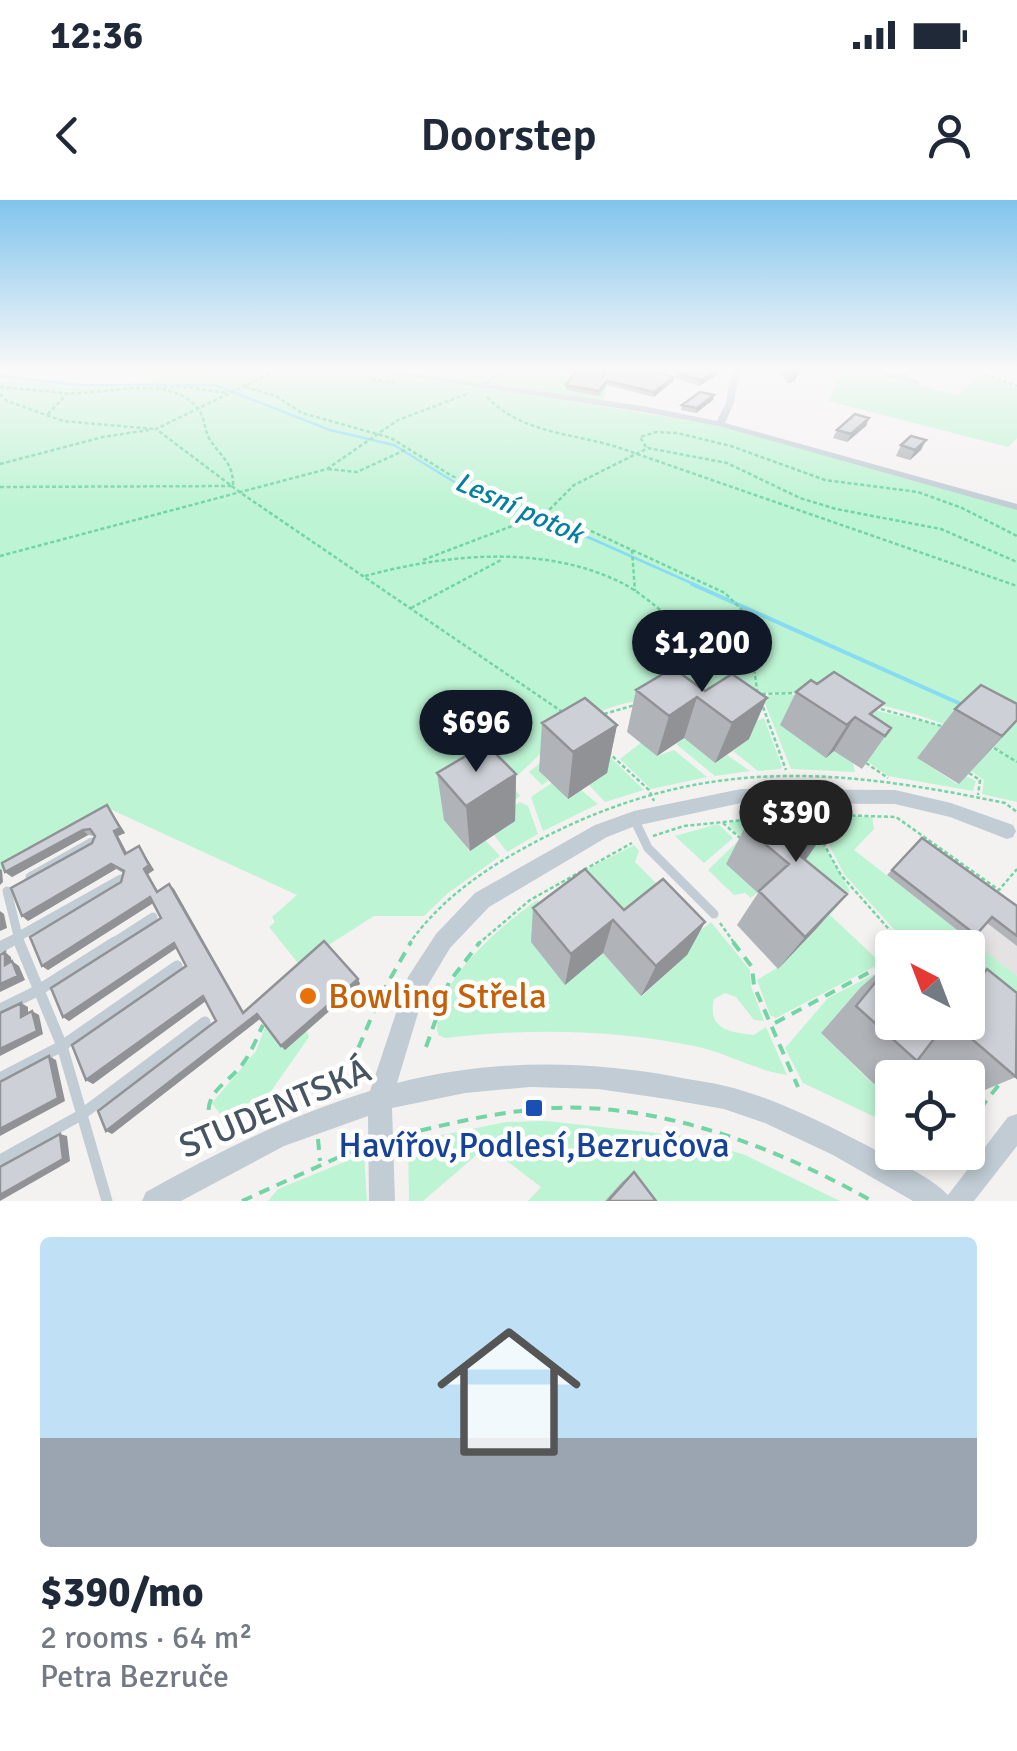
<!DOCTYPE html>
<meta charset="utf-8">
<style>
body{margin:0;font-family:Signika,sans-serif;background:#f2f2f3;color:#1f2937;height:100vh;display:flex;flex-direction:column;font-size:38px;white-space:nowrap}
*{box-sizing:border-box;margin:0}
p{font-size:32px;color:#747a83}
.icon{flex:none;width:55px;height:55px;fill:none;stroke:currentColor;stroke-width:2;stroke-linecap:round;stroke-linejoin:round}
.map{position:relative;height:1001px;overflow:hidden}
.side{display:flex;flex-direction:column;background:#fff;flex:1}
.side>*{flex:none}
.needle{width:65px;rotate:318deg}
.controls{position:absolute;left:875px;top:730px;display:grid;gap:20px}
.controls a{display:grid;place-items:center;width:110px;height:110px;border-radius:10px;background:#fff;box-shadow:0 5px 15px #0003;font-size:50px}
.price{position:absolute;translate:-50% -85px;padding:0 22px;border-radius:35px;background:#111827;color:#fff;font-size:32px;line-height:65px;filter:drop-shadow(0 2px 5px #0008)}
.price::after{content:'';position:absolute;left:50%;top:60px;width:30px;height:22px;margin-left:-15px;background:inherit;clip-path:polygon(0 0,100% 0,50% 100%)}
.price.current{background:#222;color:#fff}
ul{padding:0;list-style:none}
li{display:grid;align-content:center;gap:20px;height:530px;padding:0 40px}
li span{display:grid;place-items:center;height:310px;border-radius:10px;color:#555}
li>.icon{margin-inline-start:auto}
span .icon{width:180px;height:180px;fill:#fffc;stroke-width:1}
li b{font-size:42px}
.status{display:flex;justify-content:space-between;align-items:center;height:70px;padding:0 50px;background:#fff;direction:ltr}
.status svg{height:28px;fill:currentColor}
header{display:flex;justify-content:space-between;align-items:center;height:130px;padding:0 40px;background:#fff;font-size:45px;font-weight:600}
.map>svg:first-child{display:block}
.education{fill:#e5e2e3}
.green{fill:#bdf4d3}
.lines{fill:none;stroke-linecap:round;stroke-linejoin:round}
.stream-far1{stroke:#87dcf4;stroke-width:2.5}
.stream{stroke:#87dcf4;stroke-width:4}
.path-far1{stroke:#72d5a5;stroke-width:2.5;stroke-dasharray:4 2.5;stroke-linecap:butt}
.path{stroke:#72d5a5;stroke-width:4;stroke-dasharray:11 8;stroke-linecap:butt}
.service-far2{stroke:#c1ccd4;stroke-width:4}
.service-far1{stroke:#c1ccd4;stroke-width:9}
.service{stroke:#c1ccd4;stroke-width:11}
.minor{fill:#c1ccd4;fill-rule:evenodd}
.wall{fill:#b0b3b8}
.shaded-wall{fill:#909296}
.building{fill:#cdd0d6;stroke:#909296;stroke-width:2.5}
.food-dot{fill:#e8710a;stroke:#fff;stroke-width:4}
.transit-dot{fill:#1a4fb4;stroke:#fff;stroke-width:4}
.labels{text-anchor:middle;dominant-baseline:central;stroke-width:9;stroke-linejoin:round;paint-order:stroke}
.far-water-label{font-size:28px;font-style:italic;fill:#037fa2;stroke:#fff}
.near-food-label{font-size:35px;fill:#c56008;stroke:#fff;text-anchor:start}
.near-street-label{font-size:35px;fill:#475461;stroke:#fff}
.near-transit-label{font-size:35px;fill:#164399;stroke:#fff}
</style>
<div class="status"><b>12:36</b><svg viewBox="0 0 49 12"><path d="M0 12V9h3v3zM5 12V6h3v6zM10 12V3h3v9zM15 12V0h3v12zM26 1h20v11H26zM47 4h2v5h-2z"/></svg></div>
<header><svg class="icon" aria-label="back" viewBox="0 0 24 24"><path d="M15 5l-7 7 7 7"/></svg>Doorstep<svg class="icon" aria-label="person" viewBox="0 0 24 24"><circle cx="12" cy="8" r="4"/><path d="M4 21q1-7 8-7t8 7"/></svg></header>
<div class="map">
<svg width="1017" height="1001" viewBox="0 0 1017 1001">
<rect width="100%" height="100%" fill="#f4f1f1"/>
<!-- education -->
<path class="education" d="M989,718L1017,746V776L970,740Z"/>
<!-- green -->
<path class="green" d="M180,168H497L480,187L724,226L1017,306V602L982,594L984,580L971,571L982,558L979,542L1013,559C916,498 809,487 697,495C668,498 635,498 607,509C569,524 539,555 510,583L520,596L461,640L469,651L486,641L500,656L448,693L424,716H374L327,746L302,768L269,727L275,722L272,717L297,695L112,610L0,670V174C60,181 124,198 180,168Z
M509,168L608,183L602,204L489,185Z
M853,168H887L879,175L957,195L980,175L1017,188V238L1008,247L828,201L839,178Z
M785,494L824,498L949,528L917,558L957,584L966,576L976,581L973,591L888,576L849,548L850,529L826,558L835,551L853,563L855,572L791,569L762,496Z
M764,518L782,567L780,569L758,571L733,551L748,539L745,525Z
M582,530L644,590L605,602L589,585L605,574L540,571L548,581L542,585L529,572Z
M684,538L715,563L727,555L750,571L715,576L676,544Z
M642,542L657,556L674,550L707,577L651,589L620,559Z
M553,582L567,599L581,590L598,604L543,631L531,597Z
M520,602L528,606L538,634L507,652L494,635L515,621L506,611Z
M813,614L872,617L874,629L854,650L1017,776V841L968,798V748L910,747L844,674Z
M769,616H807L850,691L830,715L881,763L776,818L770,815L757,780L780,766L817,728L729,625L730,622Z
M718,624L733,638L704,663L675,636Z
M737,642L741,643L758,692L751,698L745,693L734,695L708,670Z
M634,645L639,651L635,662L662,689L629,718L584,671Z
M667,694L702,729L711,722L750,770L751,786L764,821L754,820L736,797L725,793L714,799C707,830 730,832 754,835L766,827L787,875C758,871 728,854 699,847C615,829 529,828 445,838L438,835C427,787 503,724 537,700L553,717L554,770L565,784L603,753L642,796L687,755Z
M892,765V819L860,788L821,833L873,884L897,871L882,917L877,918L803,883L785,848L828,798Z
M266,825L306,829L309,837L269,894L221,915L212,903L256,851Z
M546,921L683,936L745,955L840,1001H528L541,987L487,946L423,1001H409L408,942L506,922Z
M364,954L367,1001H268L278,989Z"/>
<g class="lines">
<!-- stream-far1 -->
<path class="stream-far1" d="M0,176L79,185H215L330,230L394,245L482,299L590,338L698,386"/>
<!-- stream -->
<path class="stream" d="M692,384L963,505"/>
<!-- path-far1 -->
<path class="path-far1" d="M281,168L156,229L241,293L561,511
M334,168L346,171
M966,168L1017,186
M372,180L394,182
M0,187L66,193
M245,187L276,196L302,213L391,238L452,276L578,325L725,393L747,415L757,490
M157,188L178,186L228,193
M0,194L7,201L63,221L154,229
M487,197C522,234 574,233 620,248C752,294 885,340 1017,386
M646,247L640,237L656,232L677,233L731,246L825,280L918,292L962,308L1017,336
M0,264L103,237L149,230
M328,269L357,272L405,250
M0,287L233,286C234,262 220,257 209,238C204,229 205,217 198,209C171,173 106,195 68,193L47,215
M632,350L635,391
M0,356L327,269L398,220L467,194
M423,360L546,313L574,285L648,248L727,263L800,298L836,309L941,329L1017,362
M365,376C446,354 544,344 622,383C652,398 696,443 724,466
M411,408L501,360
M762,494L794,493
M763,507L786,570
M881,509L945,527
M604,514L635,505
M994,548L1017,562
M608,552L649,590L654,601
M866,563L888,578
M969,573L980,580L978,595
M806,614L896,617L999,690L1017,669
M723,623L740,638
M653,636L684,626L754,619
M820,637L841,675L902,744
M720,723L735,744
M409,744C442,697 489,666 539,640C701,556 832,567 1005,603L1017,612
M478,744L530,700L632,643"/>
<!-- path -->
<path class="path" d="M733,742L752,767L754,786L798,887
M900,742L906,748
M775,823L892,760
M426,847L449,782L480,742
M351,865L381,795L411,742
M313,882L315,902
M968,924L1001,882
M210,929C202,889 224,889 244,862C252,851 257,837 263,825
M402,935C451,923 501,911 552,908C662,903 778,948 872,1001
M318,939L320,961
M242,1001L361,947"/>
<!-- service-far2 -->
<path class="service-far2" d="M886,174L901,178L913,168
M901,178L917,182
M483,186L506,168"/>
<!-- service-far1 -->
<path class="service-far1" d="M634,619L648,648L714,714
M30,677L92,642
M7,691L20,744
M5,744L121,679
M111,744L153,717"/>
<!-- service -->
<path class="service" d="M19,742L62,846L107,1001
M0,747L10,742
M0,809L39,790L115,742
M0,878L62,846L177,766
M0,960L81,915L205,822"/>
<!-- minor -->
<path class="minor" d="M354,168H375L643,206L717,221L726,203L732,168H740L734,203L725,223L1017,304V310L719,226L643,212Z
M741,589L895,590L951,603L1013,625L1016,631L1013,637L1007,639L950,617L895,604L741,603L635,626L607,637L489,707L450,748L425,790L397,883C489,859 584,860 677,877C697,881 717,883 737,889C783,902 827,925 870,947C893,960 930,976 948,995L1008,917L1017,914V946L974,1001H913L833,955L765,923L724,909L667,899L598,889L530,887L465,893L392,908L395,1001H369L368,916L284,946L181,1001H142L146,992C218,952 291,915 370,891L408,777L436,734L475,693L595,625L634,611Z"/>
</g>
<!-- wall -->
<path class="wall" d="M578,168H606L604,175L674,177L673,181L654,197L607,185L599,196L566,190V185Z
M683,168H723L718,171L717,175L699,186L675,178L676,172Z
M776,168H800L795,181L788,183Z
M713,200L696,213L681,210L682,205Z
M869,218L866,226L847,242L833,238L837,230Z
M901,245L921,250L910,260L896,256Z
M673,468L749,539L715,563L684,538L657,556L627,532L636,490Z
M796,492L874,517L891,528L862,569L834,551L826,558L780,525Z
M955,509L1017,521L959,584L917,558Z
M542,523L617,525L607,573L568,599L539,571Z
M437,573L516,574L515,621L470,651L444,620Z
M107,605L125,633L118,636L127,653L139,646L154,670L148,674L158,691L169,684L174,689L244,812L358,779L360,784L285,850L261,818L112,934L216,821L206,801L93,884L86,880L186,766L177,748L69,821L63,817L161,718L153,703L48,770L42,766L121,682L123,673L116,669L28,721L92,643L95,636L88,635L12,677L5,672Z
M745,627L828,628L805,660L817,728L778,769L737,725L758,693L726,664Z
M922,638L1017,706V746L987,723L970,740L887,675Z
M533,708L624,710L705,722L687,755L641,796L603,753L565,785L531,742Z
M892,760V822H968V782L987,769L1016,877L968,897V878H938L918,859L874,884L821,833L860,788Z
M634,972L656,1001H605L622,982Z"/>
<!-- shaded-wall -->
<path class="shaded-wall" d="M715,168H723L718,171L717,175L699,186L700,180Z
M800,168L795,181L788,183L791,174Z
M674,177L673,181L654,197V192Z
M714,195L713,200L696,213L697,208Z
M869,218L866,226L847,242L851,234Z
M926,240L921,250L910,260L915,250Z
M697,497L684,538L657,556L669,516Z
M767,498L749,539L715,563L732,523Z
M855,517L834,551L826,558L847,525Z
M1017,520V521L959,584Z
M617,525L607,573L568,599L573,552Z
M516,574L515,621L470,651L466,606Z
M107,605L125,633L118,636L130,659L125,654L114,631Z
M828,628L802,665L799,655Z
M83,630L88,635L12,677L5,672Z
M139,646L154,670L148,674L161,697L144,669Z
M111,664L116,669L28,721L22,716Z
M0,669L2,670L3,682L0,685Z
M169,684L174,689L246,817L243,813Z
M847,694L817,728L778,769L805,737Z
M150,697L155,702L48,770L42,766Z
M0,711L4,714L7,728L0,731Z
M613,720L603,753L565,785L571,754Z
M705,722L687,755L641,796L656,766Z
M174,743L178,747L69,821L63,817Z
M5,752L11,757L12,769L5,765Z
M12,761L19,766L25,780L0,792V784Z
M358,779L360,784L285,850L281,846Z
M203,796L207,800L93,884L86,880Z
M21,803L28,807V820L21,817Z
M32,811L39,815L43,834L0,856V849Z
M257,814L261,818L112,934L106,931Z
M49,856L56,860L65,901L0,936V929Z
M60,934L67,936L70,961L0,1001V995Z"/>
<!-- building -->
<path class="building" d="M578,168H605L602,176L617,168H643L674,177L654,192L607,181L599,191L566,185Z
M683,168H717L719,169L700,180L676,172Z
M785,168H800L797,172L791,174Z
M700,192L714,195L697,208L682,205Z
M855,214L869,218L851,234L837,230Z
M911,236L926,240L915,250L901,245Z
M673,468L705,491L732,474L767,498L732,523L697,497L669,516L636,490Z
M834,472L884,503L870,514L891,528L885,536L855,517L847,525L796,492L811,480L817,484Z
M981,485L1017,504V520L1002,536L955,509Z
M585,498L617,525L573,552L542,523Z
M486,544L516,574L466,606L437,573Z
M784,594L828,628L799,655L847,694L805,737L759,691L789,664L745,627Z
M107,605L120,628L114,631L125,654L139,646L149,665L144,669L157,692L169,684L243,813L324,741L358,779L281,846L257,814L106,931L98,911L216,821L203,796L86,880L72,845L186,766L174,743L63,817L51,788L161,718L150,697L42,766L30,737L121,682L124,671L111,664L22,716L11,688L92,643L95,636L90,629L83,630L5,672L2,663Z
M922,638L1017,706V736L992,717L976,735L892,670Z
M585,669L624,710L663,679L705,722L656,766L613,720L571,754L533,708Z
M5,752V765L12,761L18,776L0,784V755Z
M892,762V822H947L917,861L856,806Z
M987,769L1017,793L1016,877L952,822H968V794Z
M21,803V817L32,811L37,831L0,849V813Z
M49,856L58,898L0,929V882Z
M60,934L63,959L0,995V967Z
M634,972L656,1001H608Z"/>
<!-- sky -->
<linearGradient id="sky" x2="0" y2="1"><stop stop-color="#81c4ed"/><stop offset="0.55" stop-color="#faf9f9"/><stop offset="1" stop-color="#faf9f9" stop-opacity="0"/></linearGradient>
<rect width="1017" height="308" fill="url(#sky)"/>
<!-- markers -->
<circle class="food-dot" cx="308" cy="796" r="10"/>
<rect class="transit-dot" x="524" y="898" width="20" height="20" rx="5"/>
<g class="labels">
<!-- far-water labels -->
<g class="far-water-label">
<text transform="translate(519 308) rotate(24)">Lesní potok</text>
</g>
<!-- near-food labels -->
<g class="near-food-label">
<text x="328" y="796">Bowling Střela</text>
</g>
<!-- near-street labels -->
<g class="near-street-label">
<text transform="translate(275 908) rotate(-23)">STUDENTSKÁ</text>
</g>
<!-- near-transit labels -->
<g class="near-transit-label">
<text x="534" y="945">Havířov,Podlesí,Bezručova</text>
</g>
</g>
</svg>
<div class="controls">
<a><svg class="needle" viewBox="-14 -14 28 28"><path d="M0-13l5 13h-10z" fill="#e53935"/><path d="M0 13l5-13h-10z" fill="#747a83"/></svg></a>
<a><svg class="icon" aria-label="locate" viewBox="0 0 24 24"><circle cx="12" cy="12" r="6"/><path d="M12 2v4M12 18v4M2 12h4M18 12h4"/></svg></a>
</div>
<b class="price" style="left:702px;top:495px">$1,200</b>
<b class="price" style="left:476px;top:575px">$696</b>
<b class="price current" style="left:796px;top:665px">$390</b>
</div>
<section class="side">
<ul>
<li><span style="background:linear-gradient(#bfe0f5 65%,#9aa5b1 0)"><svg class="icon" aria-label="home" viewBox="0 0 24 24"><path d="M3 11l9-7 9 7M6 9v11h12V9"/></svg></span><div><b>$390/mo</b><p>2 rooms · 64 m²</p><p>Petra Bezruče</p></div></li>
</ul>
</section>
